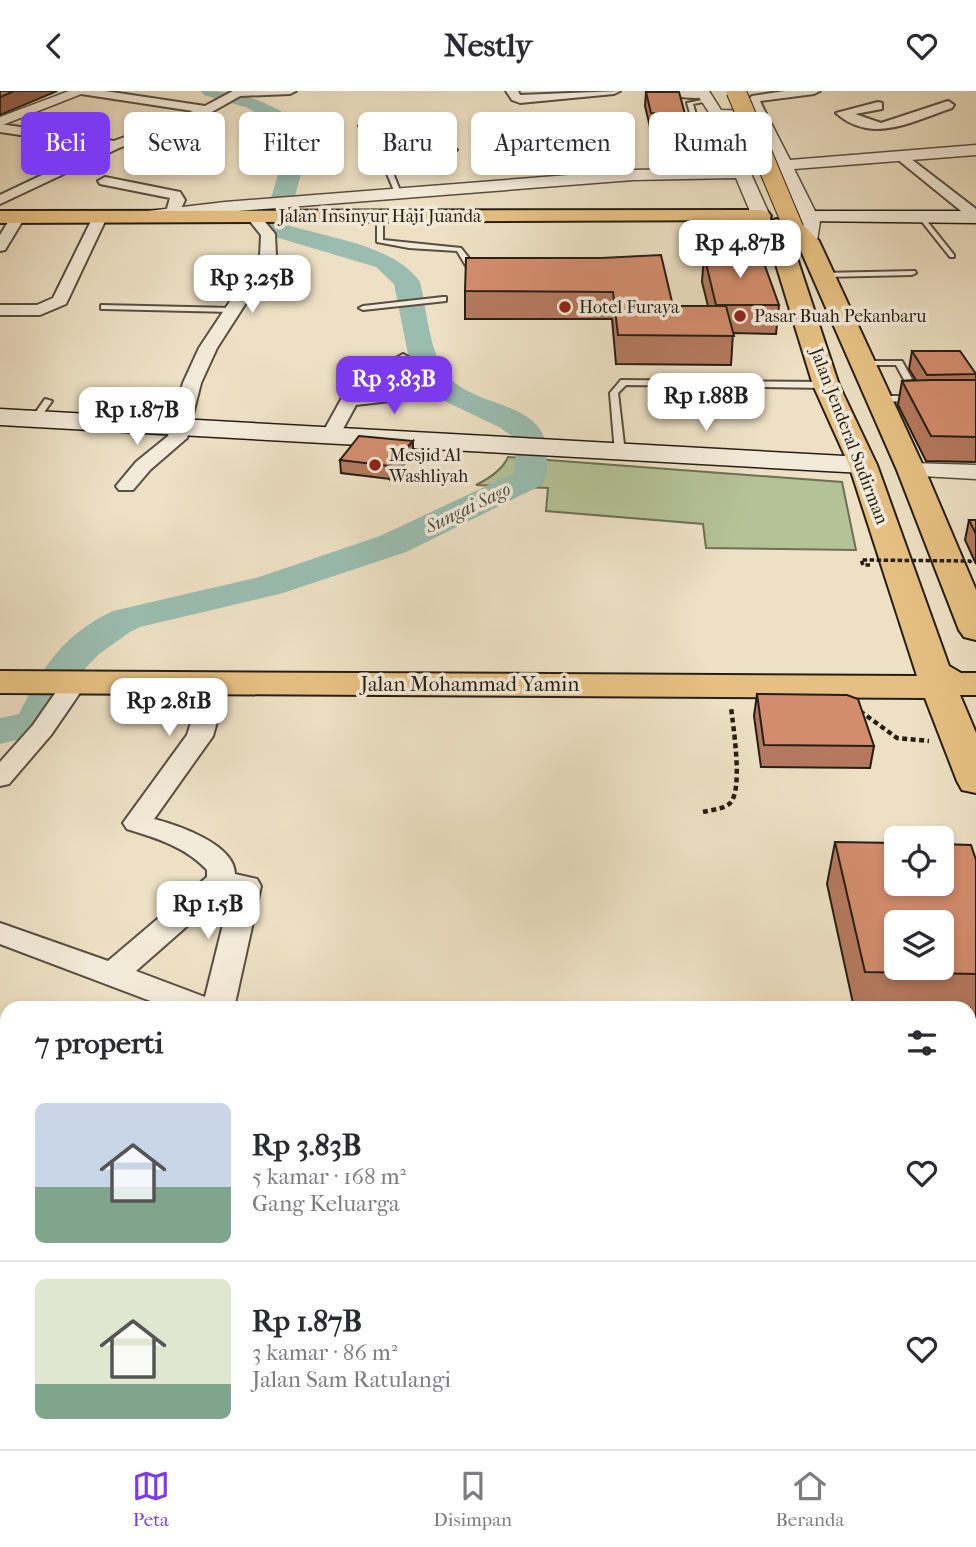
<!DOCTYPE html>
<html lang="id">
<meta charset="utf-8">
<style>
body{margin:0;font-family:"IM FELL French Canon",serif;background:#f7f7f7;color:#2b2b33;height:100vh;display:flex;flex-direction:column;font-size:26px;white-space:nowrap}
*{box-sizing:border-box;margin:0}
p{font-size:23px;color:#7c7c81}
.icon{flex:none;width:38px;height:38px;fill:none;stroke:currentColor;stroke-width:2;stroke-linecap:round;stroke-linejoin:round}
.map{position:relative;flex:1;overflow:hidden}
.details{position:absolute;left:0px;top:910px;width:976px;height:448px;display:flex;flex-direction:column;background:#fff;border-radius:21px 21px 0 0;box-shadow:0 4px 10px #0003}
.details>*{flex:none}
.top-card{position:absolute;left:21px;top:21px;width:934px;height:63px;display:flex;gap:14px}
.buttons{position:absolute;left:884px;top:735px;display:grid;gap:14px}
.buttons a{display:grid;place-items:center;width:70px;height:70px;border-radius:10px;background:#fff;box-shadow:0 4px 10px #0003;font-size:35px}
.price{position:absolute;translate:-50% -60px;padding:0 16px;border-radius:14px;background:#fff;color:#222;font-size:23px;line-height:46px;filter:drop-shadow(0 2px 4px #0008)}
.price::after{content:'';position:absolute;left:50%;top:42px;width:21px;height:16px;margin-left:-10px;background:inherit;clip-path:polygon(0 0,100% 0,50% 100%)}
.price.on{background:#7c3aed;color:#fff}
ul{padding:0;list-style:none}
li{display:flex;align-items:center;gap:21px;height:175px;padding:0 35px}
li+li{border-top:2px solid #e1e1e2}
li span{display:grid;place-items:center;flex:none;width:196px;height:140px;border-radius:10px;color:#555}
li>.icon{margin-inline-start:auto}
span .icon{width:84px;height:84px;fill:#fffc;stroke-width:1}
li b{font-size:30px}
h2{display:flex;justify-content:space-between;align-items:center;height:84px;padding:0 35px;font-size:30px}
.tag{padding:0 24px;border-radius:10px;background:#fff;box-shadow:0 4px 10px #0003;font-size:24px;line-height:63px}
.tag.on{background:#7c3aed;color:#fff}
header{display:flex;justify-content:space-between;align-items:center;height:91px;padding:0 35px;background:#fff;font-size:32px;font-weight:800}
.tab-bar{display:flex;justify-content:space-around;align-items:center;height:98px;border-top:2px solid #e1e1e2;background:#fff;font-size:19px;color:#7c7c81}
.tab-bar a{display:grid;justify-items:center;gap:4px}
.tab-bar .on{color:#7c3aed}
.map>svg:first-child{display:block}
.green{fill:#b4c397;stroke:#6d7056;stroke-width:2}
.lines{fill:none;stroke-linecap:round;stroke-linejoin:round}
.river{fill:#9abdb0;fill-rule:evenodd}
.service-casing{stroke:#584e41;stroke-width:4}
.minor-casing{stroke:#584e41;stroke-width:4}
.tertiary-casing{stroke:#584e41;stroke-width:3}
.secondary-casing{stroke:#261e15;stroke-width:3}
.primary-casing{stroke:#261e15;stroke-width:4}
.path{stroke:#261e15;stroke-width:4.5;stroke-dasharray:5 3.5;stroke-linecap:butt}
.service{fill:#f3ebd9;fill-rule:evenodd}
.minor{fill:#f3ebd9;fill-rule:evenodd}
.tertiary{fill:#f3ebd9;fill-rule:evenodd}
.secondary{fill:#f3ebd9;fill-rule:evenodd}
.primary{fill:#e6c082;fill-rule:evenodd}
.primary-bridge-casing{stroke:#261e15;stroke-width:21;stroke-linecap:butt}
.path-bridge{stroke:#261e15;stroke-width:3.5;stroke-dasharray:4.5 2.5;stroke-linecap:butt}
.primary-bridge{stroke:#e6c082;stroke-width:19}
.wall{fill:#b5795f;stroke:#261e15;stroke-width:2}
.shaded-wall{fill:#94634d;stroke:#261e15;stroke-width:2}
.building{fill:#d38d6e;stroke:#261e15;stroke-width:2;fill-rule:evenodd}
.poi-dot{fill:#8f2418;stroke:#f3ebd9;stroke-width:2.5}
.labels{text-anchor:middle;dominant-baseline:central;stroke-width:7;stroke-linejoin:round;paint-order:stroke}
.far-street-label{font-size:18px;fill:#261e15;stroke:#f3ebd9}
.far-poi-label{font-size:18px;fill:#261e15;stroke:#f3ebd9;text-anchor:start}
.far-water-label{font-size:19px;font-style:italic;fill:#494e44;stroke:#f3ebd9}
.street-label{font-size:21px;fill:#261e15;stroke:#f3ebd9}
</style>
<header><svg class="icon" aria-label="back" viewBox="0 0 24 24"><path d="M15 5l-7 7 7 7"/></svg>Nestly<svg class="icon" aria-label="heart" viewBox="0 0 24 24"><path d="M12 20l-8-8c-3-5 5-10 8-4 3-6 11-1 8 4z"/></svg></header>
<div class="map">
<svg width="976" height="1358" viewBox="0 0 976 1358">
<rect width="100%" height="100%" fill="#ede0c4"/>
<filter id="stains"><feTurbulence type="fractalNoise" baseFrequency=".00286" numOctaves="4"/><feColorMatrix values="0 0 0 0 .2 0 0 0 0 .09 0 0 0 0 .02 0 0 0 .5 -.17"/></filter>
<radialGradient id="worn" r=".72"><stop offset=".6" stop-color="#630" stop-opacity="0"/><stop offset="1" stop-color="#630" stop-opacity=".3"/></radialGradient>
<!-- green -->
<path class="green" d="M508,366L842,391L856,459L706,457L703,433L546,420L548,397L476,394C488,388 503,378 508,366Z"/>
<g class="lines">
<!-- river -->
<path class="river" d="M201,0C247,0 265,11 304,33L309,53L288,131L290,135C331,147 395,155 420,191C427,220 429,260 447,284C476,320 550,307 547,368C547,378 547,386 542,394L406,461L283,502L140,536L130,541L99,563L81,582L60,624L48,642L0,653V627L19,623C43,575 63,544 113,520L259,486L380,445L514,382L516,353L512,345L499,336L438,307L422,291L409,268L394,193L376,176L272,145L264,131L287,53V40L248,17L204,4Z"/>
<defs>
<path id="service" d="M708,8V10L693,13L698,31L723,35V37L693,32L687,12Z
M359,35H363L372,47L452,38L455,40L375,50L385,64L454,57L457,59L387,67L401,102L398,104L395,102L380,66Z
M533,50H537L580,88V90H576L533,52Z
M614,66H618L635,83V85H631L614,68Z
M380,123L383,125V149L461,157L472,171L483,176L479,178L466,175L457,160L409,157L377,151V125Z
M919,125H923L954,164V166H950L919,127Z
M915,180L916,182L912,184L822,186L818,184L822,182Z
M443,206H446V210L363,219L359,217L363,215Z
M101,214L232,217L236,219L232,221L104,218H101Z
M858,270H902L923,308L919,311L875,310V306L878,305H913L896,274H858Z
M621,289L826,291L830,294L826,297L626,294L618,302L625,362L620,365L615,362L610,302Z
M45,308L52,310L38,330H32L31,328Z
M976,933V945L970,944V934Z
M0,1057L7,1058V1072L0,1071Z
M970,1122H976V1136H970Z
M71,1351H91L89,1358H69Z
M569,1351H589V1358H569Z"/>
<path id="minor" d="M75,0H105L205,15L233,0H296L290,3L240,5L210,22L119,57L0,113V104L101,56L0,41V33L114,50L193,20L81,3Z
M506,0H518L520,4L620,0L614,3L520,12L512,9Z
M662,0H699L710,4C700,10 672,6 662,0Z
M785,0H820L814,3L760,10L766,23L756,26L748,9L752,5Z
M948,10L954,14L952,17C913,30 872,54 836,22L878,11L882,12V18L855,23L881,32Z
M902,61L976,118V129L971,128L897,68V62Z
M105,86L180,101L185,109L178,124H168L166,121L170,107L100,93L98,90Z
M252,120L257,121L275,143L276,165L217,257L201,292L187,347L150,379L133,399H119L116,395L136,371L168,345L183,292L199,257L260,165L261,144L245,124Z
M18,122L25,126L5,159L0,160V144L13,123Z
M100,122L107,126L66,213L40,224H0V214H37L53,207L93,126Z
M403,263L412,268L398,309L356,314L338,347H324L322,343L343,305L384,300L394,268Z
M76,583L85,585L88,590L51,644L9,693L0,695V671L33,634L67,585Z
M216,584L225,586L228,591L213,645L154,728C177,734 235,753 235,783L257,788L261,795L234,917H169L0,853V832L108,870L207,786V779C186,756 156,747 127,738L123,732L187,644L204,591L207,586ZM227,800L231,801L205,906L136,880Z"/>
<path id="tertiary" d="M69,0H89L0,35V26Z
M695,0H709L721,19L765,20L790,69L976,54V64L794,78L820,130L817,150L808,155L799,150L802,130L755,27H726L770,125V139L790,154L781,159L762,150L753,139L752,125L736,87L633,89L225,121L148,130L139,125L148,120L225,111L633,79L733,77L710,23Z
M911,372L976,374V388L903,384L899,379L903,374Z"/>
<path id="secondary" d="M809,120H976V132L802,130L799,126L802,122Z
M0,318L863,366L873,368L877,374L873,380L863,382L0,334Z"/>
<path id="primary" d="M761,119L768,121L771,125L768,129L0,132V120Z
M777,128L787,133H802L819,150L925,379L976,499V549L964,546L959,539L897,379L798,153L790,146L839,294L877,374L949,575L961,582H976V604H960L976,642V702L962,699L957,690L925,607L0,602V580L917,585L849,374L813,294L770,154L766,134L770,130Z"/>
</defs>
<!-- service casing -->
<use href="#service" class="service-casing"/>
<!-- minor casing -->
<use href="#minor" class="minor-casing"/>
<!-- tertiary casing -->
<use href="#tertiary" class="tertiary-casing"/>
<!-- secondary casing -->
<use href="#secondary" class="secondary-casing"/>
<!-- primary casing -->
<use href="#primary" class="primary-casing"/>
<!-- path -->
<path class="path" d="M860,620L897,647L929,650
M703,721C711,719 723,718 729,713C744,702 733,635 731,616"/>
<!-- service -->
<use href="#service" class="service"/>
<!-- minor -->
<use href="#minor" class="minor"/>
<!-- tertiary -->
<use href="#tertiary" class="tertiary"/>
<!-- secondary -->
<use href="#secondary" class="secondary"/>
<!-- primary -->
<use href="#primary" class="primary"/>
<defs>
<path id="primary-bridge" d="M736,0L794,138"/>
</defs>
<!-- primary-bridge casing -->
<use href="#primary-bridge" class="primary-bridge-casing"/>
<!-- path-bridge -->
<path class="path-bridge" d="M870,474H863L861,469L970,470L972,474"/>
<!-- primary-bridge -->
<use href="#primary-bridge" class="primary-bridge"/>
</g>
<!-- wall -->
<path class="wall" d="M646,1L685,23L684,37L650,36L645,15Z
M704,164L779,214L776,243L733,242L731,274L616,273L612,228H465V200L601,167L673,215H708L702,191Z
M912,260L976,282V371L926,370L898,314L902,290L916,289L909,278Z
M413,350V364L390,388L341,382L340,369Z
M969,429H976V473L965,449Z
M757,603L874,655L870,677L761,676L754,625Z
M835,751L976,769V926H970V917H854L827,793Z"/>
<!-- shaded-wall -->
<path class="shaded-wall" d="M14,0H57L0,24V6Z
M413,350V364L390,388L389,375Z"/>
<!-- building -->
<path class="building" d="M0,0H14L0,6Z
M646,1H679L685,23L651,22Z
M661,164L673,215H726L734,245L618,244L613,201L465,200L466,167H601Z
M704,164H761L779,214H716Z
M912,260H960L976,283L927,284Z
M931,289H976V346L931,345L902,290Z
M359,345L413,350L389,375L340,369Z
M969,429H976V443Z
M757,603L847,604L858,608L874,655L764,654Z
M835,751L896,752V793H942V753L971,754L976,769V883L865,881ZM896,831H942V877H896Z
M120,1351H531V1358H119Z"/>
<!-- markers -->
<g class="poi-dot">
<circle cx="565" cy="216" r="7"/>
<circle cx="740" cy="225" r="7"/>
<circle cx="375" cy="374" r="7"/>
</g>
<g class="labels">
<!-- far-street labels -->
<g class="far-street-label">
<text x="380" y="125">Jalan Insinyur Haji Juanda</text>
<text transform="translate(849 345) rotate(69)">Jalan Jenderal Sudirman</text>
</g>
<!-- far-poi labels -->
<g class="far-poi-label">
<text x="579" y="216">Hotel Furaya</text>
<text x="754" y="225">Pasar Buah Pekanbaru</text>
<text x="389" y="364">Mesjid Al<tspan x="389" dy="21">Washliyah</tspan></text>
</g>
<!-- far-water labels -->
<g class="far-water-label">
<text transform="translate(468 417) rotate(-26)">Sungai Sago</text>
</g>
<!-- street labels -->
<g class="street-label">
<text x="470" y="593">Jalan Mohammad Yamin</text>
</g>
</g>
<rect width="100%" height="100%" filter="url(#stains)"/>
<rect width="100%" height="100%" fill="url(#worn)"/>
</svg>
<div class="buttons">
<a><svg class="icon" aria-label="locate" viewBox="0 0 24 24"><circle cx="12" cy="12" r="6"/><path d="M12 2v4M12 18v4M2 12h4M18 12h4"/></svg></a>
<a><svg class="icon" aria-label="layers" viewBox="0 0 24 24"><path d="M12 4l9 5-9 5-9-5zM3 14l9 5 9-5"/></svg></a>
</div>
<b class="price" style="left:740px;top:189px">Rp 4.87B</b>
<b class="price" style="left:252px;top:224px">Rp 3.25B</b>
<b class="price on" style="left:394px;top:325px">Rp 3.83B</b>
<b class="price" style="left:706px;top:342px">Rp 1.88B</b>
<b class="price" style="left:137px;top:356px">Rp 1.87B</b>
<b class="price" style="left:169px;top:647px">Rp 2.81B</b>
<b class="price" style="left:208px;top:850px">Rp 1.5B</b>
<div class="top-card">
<a class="tag on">Beli</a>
<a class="tag">Sewa</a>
<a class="tag">Filter</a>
<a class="tag">Baru</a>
<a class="tag">Apartemen</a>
<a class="tag">Rumah</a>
</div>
<section class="details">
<h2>7 properti<svg class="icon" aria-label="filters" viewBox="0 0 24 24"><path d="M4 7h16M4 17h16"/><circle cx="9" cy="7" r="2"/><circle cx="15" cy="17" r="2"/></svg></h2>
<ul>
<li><span style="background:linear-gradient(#c9d6e8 60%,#7fa58c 0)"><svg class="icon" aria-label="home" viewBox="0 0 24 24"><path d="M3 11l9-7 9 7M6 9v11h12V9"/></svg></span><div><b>Rp 3.83B</b><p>5 kamar · 168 m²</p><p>Gang Keluarga</p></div><svg class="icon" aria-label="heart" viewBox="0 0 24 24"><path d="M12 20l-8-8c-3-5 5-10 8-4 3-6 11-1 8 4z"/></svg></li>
<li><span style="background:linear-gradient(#dfe7d0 75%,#7fa58c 0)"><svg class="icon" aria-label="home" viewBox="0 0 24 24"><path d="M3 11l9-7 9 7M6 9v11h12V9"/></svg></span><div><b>Rp 1.87B</b><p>3 kamar · 86 m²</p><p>Jalan Sam Ratulangi</p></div><svg class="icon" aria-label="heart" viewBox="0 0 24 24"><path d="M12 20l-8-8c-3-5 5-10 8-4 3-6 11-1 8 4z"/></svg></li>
</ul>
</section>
</div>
<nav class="tab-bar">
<a class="on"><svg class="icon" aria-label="map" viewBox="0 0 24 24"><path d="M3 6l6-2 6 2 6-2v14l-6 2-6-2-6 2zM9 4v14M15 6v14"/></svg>Peta</a>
<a><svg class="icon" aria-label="saved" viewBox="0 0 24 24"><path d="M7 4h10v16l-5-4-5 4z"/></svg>Disimpan</a>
<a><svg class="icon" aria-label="home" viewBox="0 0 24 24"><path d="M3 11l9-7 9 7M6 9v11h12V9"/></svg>Beranda</a>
</nav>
